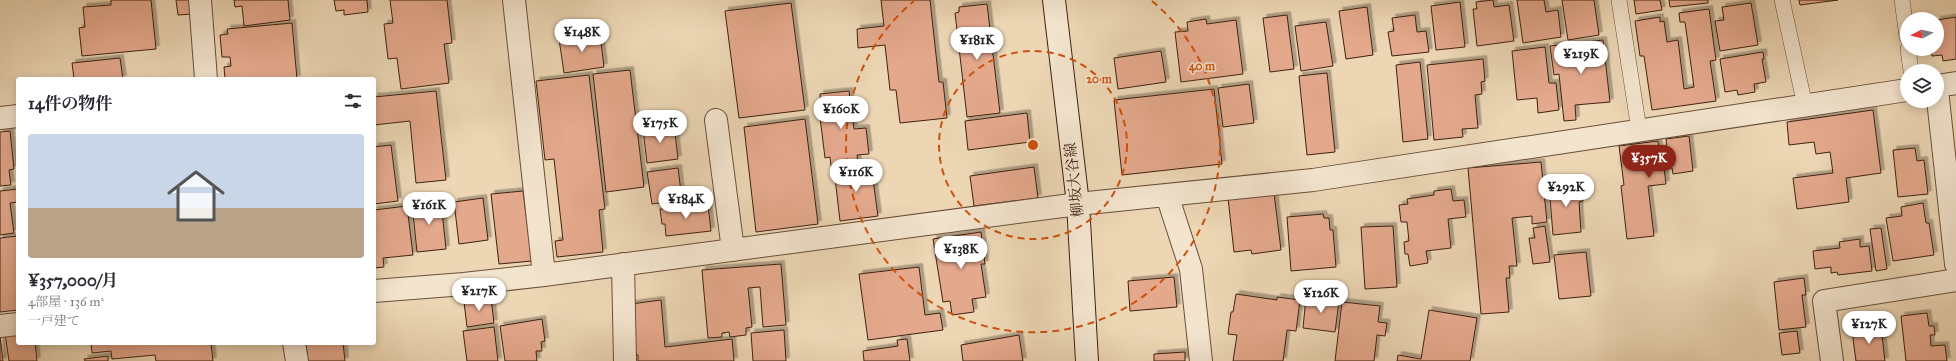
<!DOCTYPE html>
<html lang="ja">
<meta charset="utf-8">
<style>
body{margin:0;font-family:"IM FELL Great Primer","Noto Serif JP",serif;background:#f7f7f7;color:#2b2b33;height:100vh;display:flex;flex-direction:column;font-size:15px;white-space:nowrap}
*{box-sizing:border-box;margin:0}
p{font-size:13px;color:#7c7c81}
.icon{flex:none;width:22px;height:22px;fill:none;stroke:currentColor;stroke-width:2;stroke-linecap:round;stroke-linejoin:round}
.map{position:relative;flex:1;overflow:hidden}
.drawer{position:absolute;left:16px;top:77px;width:360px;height:268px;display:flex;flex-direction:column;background:#fff;border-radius:4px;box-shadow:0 2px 10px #0003}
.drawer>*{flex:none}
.needle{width:26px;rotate:263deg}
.fabs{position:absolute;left:1900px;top:12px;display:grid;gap:8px}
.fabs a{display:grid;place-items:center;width:44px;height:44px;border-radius:50%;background:#fff;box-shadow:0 2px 10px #0003;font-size:20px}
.price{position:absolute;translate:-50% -34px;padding:0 9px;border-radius:14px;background:#fff;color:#222;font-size:13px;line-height:26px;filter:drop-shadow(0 1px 2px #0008)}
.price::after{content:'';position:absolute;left:50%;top:24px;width:12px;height:9px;margin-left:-6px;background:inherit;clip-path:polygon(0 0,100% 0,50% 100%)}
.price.selected{background:#8f2418;color:#fff}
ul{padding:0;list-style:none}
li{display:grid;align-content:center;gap:8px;height:212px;padding:0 12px}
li+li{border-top:1px solid #e1e1e2}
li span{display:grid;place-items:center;height:124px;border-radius:4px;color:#555}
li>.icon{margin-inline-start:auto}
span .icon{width:72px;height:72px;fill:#fffc;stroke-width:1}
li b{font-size:17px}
h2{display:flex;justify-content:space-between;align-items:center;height:48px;padding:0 12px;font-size:17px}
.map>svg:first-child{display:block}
.building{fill:#e4a88c;stroke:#3e2211;filter:url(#shadow)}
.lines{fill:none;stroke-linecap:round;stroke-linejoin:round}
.lane-casing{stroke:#6a4f3a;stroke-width:16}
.street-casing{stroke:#6a4f3a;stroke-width:24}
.secondary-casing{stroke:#3e2211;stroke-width:24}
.lane{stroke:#f3e4ce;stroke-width:15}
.street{stroke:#f3e4ce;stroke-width:22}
.secondary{stroke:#f3e4ce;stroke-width:22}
.ring{fill:none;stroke:#ce510d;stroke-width:2;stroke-dasharray:7 5}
.labels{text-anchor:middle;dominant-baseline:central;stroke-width:3;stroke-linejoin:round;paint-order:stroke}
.street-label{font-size:15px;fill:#3e2211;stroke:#f3e4ce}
.centre{fill:#ce510d;stroke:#f3e4ce;stroke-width:2}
.ring-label{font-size:12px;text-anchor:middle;font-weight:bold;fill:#ce510d;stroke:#f3e4ce;stroke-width:3;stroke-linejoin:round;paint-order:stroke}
</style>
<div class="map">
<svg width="1956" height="361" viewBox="0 0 1956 361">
<defs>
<filter id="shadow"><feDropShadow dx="3.5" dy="-3.5" stdDeviation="0" flood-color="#0004"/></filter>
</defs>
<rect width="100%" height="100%" fill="#ecd6b4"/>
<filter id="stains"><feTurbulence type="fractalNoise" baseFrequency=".005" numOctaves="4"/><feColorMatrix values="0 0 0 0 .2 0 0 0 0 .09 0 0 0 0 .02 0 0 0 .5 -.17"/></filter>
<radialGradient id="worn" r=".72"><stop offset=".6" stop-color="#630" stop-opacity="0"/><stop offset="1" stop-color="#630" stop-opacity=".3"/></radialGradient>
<!-- building -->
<path class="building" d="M111,0H151L156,49L82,56L79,28L85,27L83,7L111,5Z
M176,0H191L192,14L178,15Z
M234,0H288L290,20L244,26L242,6L235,7Z
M334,0H367L368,12L344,15V10L336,11Z
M390,0H447L452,43L444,44L449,83L401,89L397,58L388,59L384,24L393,23Z
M881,0H930L939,82H943L947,118L900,123L896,90H890L885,45L858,48L857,29L884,26Z
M1493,0L1494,7L1509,5L1514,41L1477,46L1473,9H1477L1476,2Z
M1517,0H1544L1546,12L1558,10L1561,37L1523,43Z
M1562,0H1594L1599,35L1568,40Z
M1634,0H1660L1662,10L1636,14Z
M1669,0H1708V3L1670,7Z
M1799,0H1838L1800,5Z
M1460,2L1465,47L1436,50L1431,6Z
M791,3L805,110L739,118L725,11Z
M1751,3L1758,45L1720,51L1715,21L1724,20L1722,7Z
M987,4L1000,113L967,117L955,13L959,12V7Z
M1367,7L1373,55L1346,59L1339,11Z
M1709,9L1716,60L1710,61L1716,101L1652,110L1644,56H1640L1635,21L1660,17V22L1664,21L1667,42L1678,40L1684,89L1694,87L1685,22H1680L1679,13Z
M1287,15L1294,69L1270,72L1263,18Z
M1415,15L1417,32L1426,31L1429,52L1392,56L1388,32L1394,31L1392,18Z
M1956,17V59L1943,61L1942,55L1932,56L1931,49H1937V20Z
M1206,19L1207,24L1236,20L1243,74L1181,82L1175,32L1188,31L1187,22Z
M1326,22L1333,66L1301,71L1295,26Z
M292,23L297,79H225L224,67L231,66L230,57H222L220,35L228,34L227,29Z
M600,34L604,67L564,73L559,39Z
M1603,40L1610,102L1575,105L1576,120L1564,121L1559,74L1554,75L1550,46Z
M1545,47L1549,83H1556L1559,110L1538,113L1537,98L1517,100L1512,51Z
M1161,51L1166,82L1118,89L1114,58Z
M1763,52L1764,59H1762L1766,82L1754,84L1755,92L1738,95L1737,90L1725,92L1720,59Z
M120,58L123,79H74L72,63Z
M1483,59L1485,81L1481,82L1482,94L1475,95L1478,128L1462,129L1463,137L1434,140L1427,65Z
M1420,62L1428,139L1403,142L1396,65Z
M630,70L644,187L606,192L593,74Z
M1327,73L1335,152L1307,155L1299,76Z
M589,75L605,209L599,210L603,252L557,257L555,241L563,240L554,159L545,160L536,81Z
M1249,84L1254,123L1223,127L1218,88Z
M1214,89L1222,164L1122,175L1114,100Z
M436,91L446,180L416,183L410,121L374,125V97Z
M849,91L854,129L866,128L869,154L857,155L858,163L831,166L830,157L825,158L818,101H820V94Z
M1873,110L1881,173L1846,178L1849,202L1797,209L1793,178L1833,173L1830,152L1816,154L1814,142L1789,145L1787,122Z
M1027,113L1030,142L968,150L965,121Z
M805,119L818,224L756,232L744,127Z
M674,125L678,159L647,163L643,129Z
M10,131L14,169L9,170L11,185L0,186V132Z
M1689,136L1693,171L1673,174L1672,168H1664L1666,184L1648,186L1654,236L1627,239L1621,186L1624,185L1619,146L1658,141L1659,149L1667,148L1666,139Z
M391,145L398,201L374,204V147Z
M1915,148L1917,161L1924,160L1928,194L1898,197L1893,150Z
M1541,162L1547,222L1532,224V216L1512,218L1517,266H1509L1510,278H1506L1509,312L1481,314L1468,168Z
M871,165L878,216L840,221L834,169Z
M1034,167L1038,198L974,206L970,176Z
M678,168L682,200L652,204L647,172Z
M1581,183L1583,201L1579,202L1581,232L1553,235L1549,186Z
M18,189V202L10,203L14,233L0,235V191Z
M1451,189L1453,201L1464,200L1466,217L1448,219L1451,248L1426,251L1428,263L1410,266L1408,254H1405L1404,242L1409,241L1407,222H1401L1399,205L1408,204L1407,199L1434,195V191Z
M523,191L532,261L499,264L491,194Z
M1274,193L1281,250L1252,254L1251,250L1234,252L1228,198Z
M483,198L488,240L459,244L454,202Z
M441,201L446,249L417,252L412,204Z
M1923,203L1926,223H1929L1934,255L1893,261L1886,218L1902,216L1901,207Z
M708,205L711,231L666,236L665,224H662L660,209Z
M407,206L413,255L383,258L384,267L374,268V210Z
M1323,214L1324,218H1329L1330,230H1333L1336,267L1291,271L1287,217Z
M1393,226L1397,287L1365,289L1361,227Z
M1545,226L1550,262L1533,264L1529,238H1535L1533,228Z
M1881,228L1887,269L1876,271L1870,229Z
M981,232L985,264H981L986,297L972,299L974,312L952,315L950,301L943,302L933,239Z
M18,236V310L0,312V238Z
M1860,239V247L1869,246L1872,271L1838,275L1837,272L1831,273V267L1815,269L1813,251L1840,248L1839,242Z
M1586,252L1591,296L1559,299L1554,255Z
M781,264L786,325L763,327L760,287L748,288L752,327L746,328V335L730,337L729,332L722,333V337L708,338L702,270Z
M919,267L925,315L940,313L943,330L868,340L859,274Z
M1174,277L1177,307L1130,311L1128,281Z
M1804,278L1806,295H1802L1806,327L1779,330L1774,282Z
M1236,294L1277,300V297L1300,300L1296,331L1287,330L1283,361H1233L1237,335L1228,334L1231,312H1233Z
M1306,297L1339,301L1335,332L1303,328Z
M491,298L494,323L467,327L464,302Z
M661,300L665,347L732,339L734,361H638V355H636L631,304Z
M1342,302L1380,306L1378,322L1387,323L1385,336L1377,335L1374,361H1335Z
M1429,310L1477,318L1470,361H1397L1398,355L1421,359Z
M1927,313L1929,326H1934L1935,335H1930L1931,346L1945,345L1947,361H1906L1901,316Z
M542,319L545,341L541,342L542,351H536L537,361H505L500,326Z
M494,327L498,361H467L463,331Z
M1881,327L1885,361H1856L1852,331Z
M784,330L786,361H753L751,333Z
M1797,331L1800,353L1782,355L1779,333Z
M18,332V343H35L37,361H9L5,333Z
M1019,335L1023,361H963L961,345Z
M0,336L3,361H0Z
M907,339L910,361H864L863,351L898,346L897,340Z
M91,343H211L213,361H156L155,355L112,359L111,351L92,353Z
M306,343H343L345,361H308Z
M1185,352V361H1154V354Z
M108,356V361H85L84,359Z"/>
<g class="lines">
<defs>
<path id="lane" d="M1619,0L1639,130
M1782,0L1805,106
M1902,0L1907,37
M1908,49L1911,71"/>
<path id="street" d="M200,0L206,79
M514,0L544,275
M1937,86L1956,83
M1937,90L1956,264
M0,118L18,116
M716,120L733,250
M1167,195L1191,269L1201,361
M623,264L625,361
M374,291L464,284L544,275L1078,204L1313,180L1907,90
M0,326L18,324
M294,343L297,361
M1832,361L1824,301L1956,280"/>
<path id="secondary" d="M1054,0L1078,204L1087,361"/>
</defs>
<!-- lane casing -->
<use href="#lane" class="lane-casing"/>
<!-- street casing -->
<use href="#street" class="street-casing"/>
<!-- secondary casing -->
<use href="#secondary" class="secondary-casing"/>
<!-- lane -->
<use href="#lane" class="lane"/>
<!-- street -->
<use href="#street" class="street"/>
<!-- secondary -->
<use href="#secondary" class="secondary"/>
</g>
<!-- distance rings -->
<g class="ring">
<circle cx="1033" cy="145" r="94"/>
<path d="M1152 1A187 187 0 1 1 914 1"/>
</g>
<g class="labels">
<!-- street labels -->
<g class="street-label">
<text transform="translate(1074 180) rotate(-96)">柳坂大谷線</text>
</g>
</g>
<circle cx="1033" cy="145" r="6" class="centre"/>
<g class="ring-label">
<text x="1202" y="70">40 m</text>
<text x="1099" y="83">20 m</text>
</g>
<rect width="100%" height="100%" filter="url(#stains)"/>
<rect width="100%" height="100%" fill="url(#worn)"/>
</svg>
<div class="fabs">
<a><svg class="needle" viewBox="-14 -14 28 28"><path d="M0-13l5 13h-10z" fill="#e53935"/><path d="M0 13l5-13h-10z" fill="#7c7c81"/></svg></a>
<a><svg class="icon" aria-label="layers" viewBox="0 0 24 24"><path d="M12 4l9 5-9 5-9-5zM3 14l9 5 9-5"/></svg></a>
</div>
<b class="price" style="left:582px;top:53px">¥148K</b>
<b class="price" style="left:977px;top:61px">¥181K</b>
<b class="price" style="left:1581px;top:75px">¥219K</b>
<b class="price" style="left:841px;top:130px">¥160K</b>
<b class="price" style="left:660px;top:144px">¥175K</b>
<b class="price selected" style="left:1649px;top:179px">¥357K</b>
<b class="price" style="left:856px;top:193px">¥116K</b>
<b class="price" style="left:1566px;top:208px">¥292K</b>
<b class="price" style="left:686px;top:220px">¥184K</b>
<b class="price" style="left:429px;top:226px">¥161K</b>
<b class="price" style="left:961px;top:270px">¥138K</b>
<b class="price" style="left:479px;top:312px">¥217K</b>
<b class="price" style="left:1321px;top:314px">¥126K</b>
<b class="price" style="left:1869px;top:345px">¥127K</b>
<section class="drawer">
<h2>14件の物件<svg class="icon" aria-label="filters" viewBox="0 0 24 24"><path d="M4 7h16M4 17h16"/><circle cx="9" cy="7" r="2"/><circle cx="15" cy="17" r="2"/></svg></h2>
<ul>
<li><span style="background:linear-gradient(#c9d6e8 60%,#b9a48a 0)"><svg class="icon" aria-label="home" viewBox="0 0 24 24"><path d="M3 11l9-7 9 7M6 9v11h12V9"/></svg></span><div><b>¥357,000/月</b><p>4部屋 · 136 m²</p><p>一戸建て</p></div></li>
</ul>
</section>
</div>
